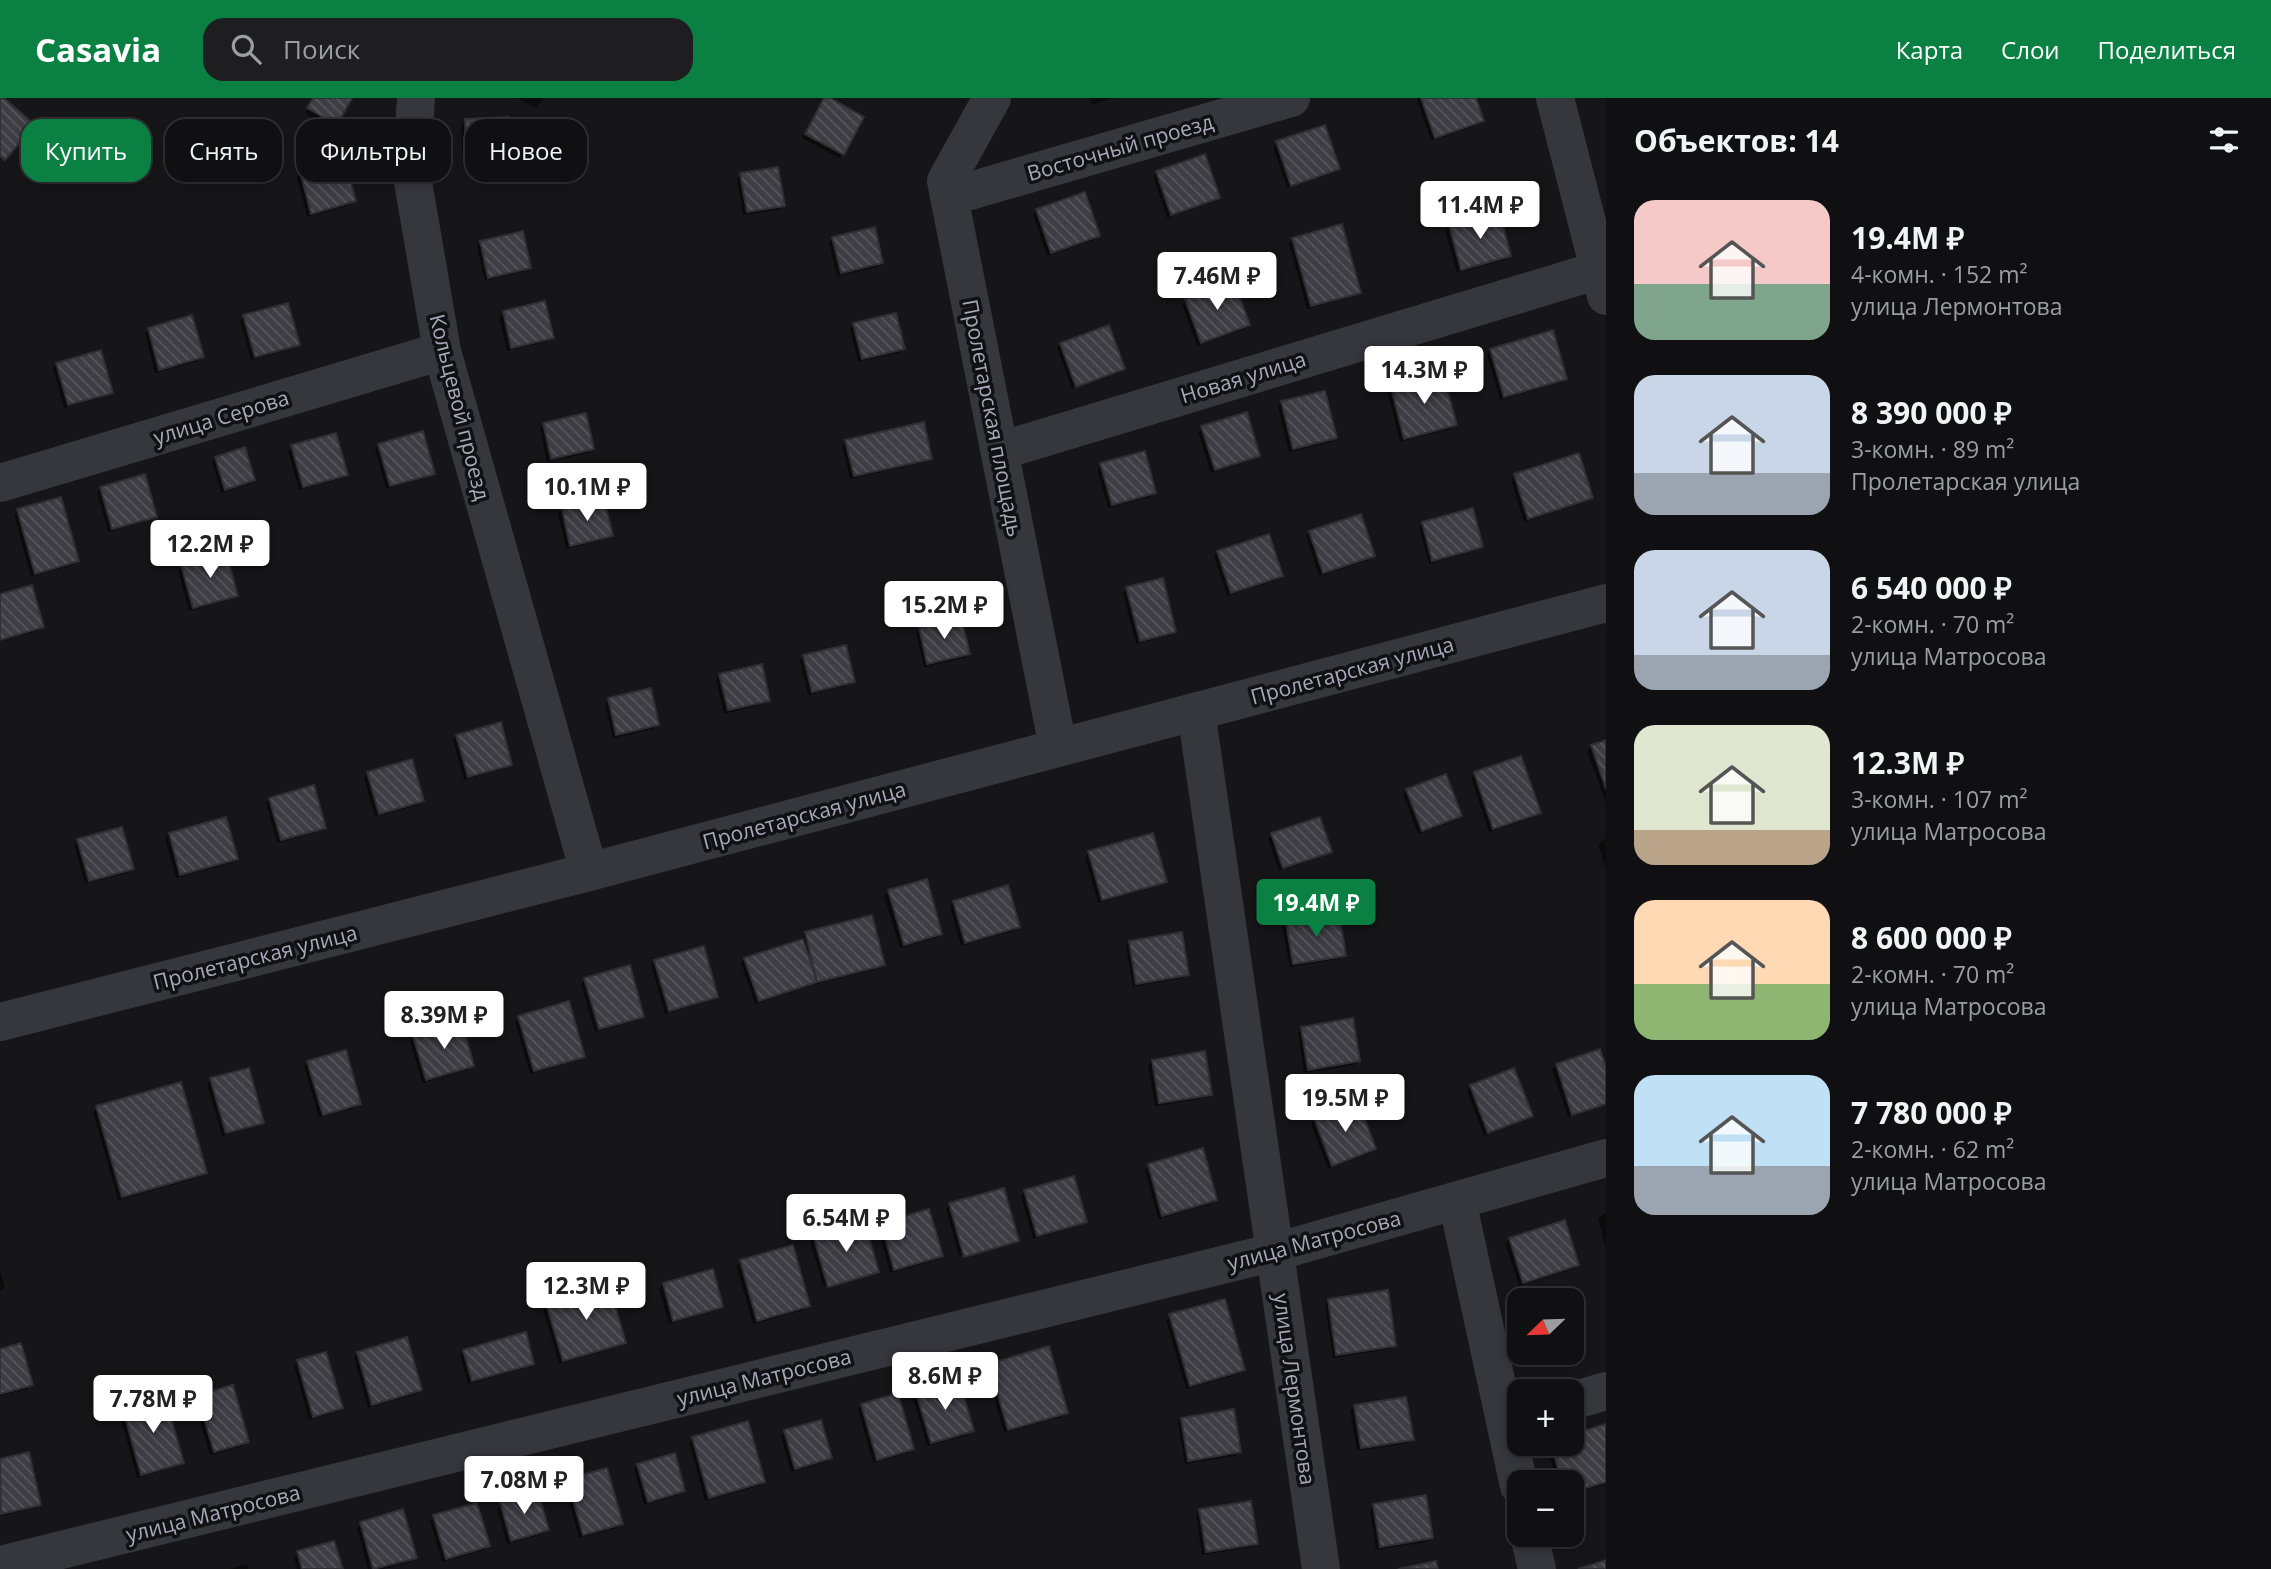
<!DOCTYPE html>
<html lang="ru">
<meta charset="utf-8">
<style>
body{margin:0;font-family:"Open Sans",sans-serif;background:#1e1e20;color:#f1f3f6;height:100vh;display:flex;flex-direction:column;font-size:26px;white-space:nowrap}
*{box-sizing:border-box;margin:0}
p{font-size:23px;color:#9c9d9f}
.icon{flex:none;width:38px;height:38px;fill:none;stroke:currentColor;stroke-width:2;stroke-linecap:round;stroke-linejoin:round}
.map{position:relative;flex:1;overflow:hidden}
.sheet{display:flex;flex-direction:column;background:#101012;width:665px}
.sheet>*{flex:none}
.top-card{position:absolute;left:21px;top:21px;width:665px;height:63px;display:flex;gap:14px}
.needle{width:46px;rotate:247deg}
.buttons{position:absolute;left:1507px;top:1190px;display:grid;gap:14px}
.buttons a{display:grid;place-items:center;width:77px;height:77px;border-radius:14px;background:#101012;box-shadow:0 4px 10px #0003,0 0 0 2px #303032;font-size:35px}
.price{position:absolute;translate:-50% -60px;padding:0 16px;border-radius:7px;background:#fff;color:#222;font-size:23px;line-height:46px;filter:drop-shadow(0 2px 4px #0008)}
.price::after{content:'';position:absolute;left:50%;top:42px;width:21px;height:16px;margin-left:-10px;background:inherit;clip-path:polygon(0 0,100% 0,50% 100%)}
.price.selected{background:#0b8043;color:#fff}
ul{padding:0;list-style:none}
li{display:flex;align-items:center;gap:21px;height:175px;padding:0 28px}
li span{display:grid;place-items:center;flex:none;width:196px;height:140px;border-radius:21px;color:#555}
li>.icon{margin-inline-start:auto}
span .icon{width:84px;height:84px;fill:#fffc;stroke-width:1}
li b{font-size:30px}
h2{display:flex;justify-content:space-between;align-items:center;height:84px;padding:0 28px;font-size:30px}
.tag{padding:0 24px;border-radius:21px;background:#101012;box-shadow:0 4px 10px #0003,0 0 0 2px #303032;font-size:24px;line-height:63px}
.tag.selected{background:#0b8043;color:#fff}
header{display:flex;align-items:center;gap:42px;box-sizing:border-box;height:98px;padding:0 35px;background:#0b8043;color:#fff}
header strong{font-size:33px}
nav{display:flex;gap:38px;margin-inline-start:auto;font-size:24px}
.search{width:490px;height:63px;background:#1e1e20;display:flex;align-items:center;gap:18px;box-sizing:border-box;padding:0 24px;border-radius:21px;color:#9c9d9f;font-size:26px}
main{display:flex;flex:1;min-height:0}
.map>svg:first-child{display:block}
.shadow{fill:#0007}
.building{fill:url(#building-back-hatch);stroke:#302f34;stroke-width:2}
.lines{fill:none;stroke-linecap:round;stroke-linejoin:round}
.minor{stroke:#36363d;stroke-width:38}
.labels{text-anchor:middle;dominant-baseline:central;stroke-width:7;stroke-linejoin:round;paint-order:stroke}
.street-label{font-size:21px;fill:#a6a9b9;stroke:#111013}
</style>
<header>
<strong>Casavia</strong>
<div class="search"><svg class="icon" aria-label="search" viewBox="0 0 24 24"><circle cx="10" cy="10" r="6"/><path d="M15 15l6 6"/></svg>Поиск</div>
<nav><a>Карта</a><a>Слои</a><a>Поделиться</a></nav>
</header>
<main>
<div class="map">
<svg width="1606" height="1471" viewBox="0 0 1606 1471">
<defs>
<pattern id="building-back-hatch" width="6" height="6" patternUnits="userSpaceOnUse" patternTransform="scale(1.75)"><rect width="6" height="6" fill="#3d3d43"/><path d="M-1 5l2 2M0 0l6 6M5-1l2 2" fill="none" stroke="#56565c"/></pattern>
</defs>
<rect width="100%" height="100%" fill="#161518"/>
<!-- shadow -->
<path class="shadow" d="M313,0H350L331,30L305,15Z
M517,0H544L537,10Z
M825,0L843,56L839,60L802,40Z
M1089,0H1113L1092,7Z
M1418,0H1474L1482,23L1478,27L1431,43L1417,2Z
M465,23L509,63L505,67L463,68L461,27Z
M1277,45L1338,70L1334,74L1287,90L1273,49Z
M1157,74L1218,99L1214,103L1167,120L1153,78Z
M301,75L354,103L350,107L307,119L297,79Z
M741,77L783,107L779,112L743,117L737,81Z
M1037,112L1098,137L1094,142L1047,158L1033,117Z
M1450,128L1509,158L1505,162L1457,175L1445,133Z
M833,140L881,165L877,169L837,178L829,145Z
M1293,141L1359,194L1354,198L1307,211L1289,145Z
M481,144L529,169L525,173L485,183L477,149Z
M1186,202L1248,227L1244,231L1197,248L1182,206Z
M503,215L552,239L548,243L507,253L499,219Z
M244,219L298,246L294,250L251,262L240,223Z
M854,226L903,251L899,255L858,264L850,230Z
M149,231L202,259L198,263L155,275L145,235Z
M1061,246L1123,271L1118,275L1072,291L1057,250Z
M1491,252L1565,280L1561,284L1500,302L1487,256Z
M57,266L111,294L107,298L64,310L53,270Z
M1392,291L1455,327L1451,331L1400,344L1388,295Z
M1282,305L1335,340L1331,344L1289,354L1278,309Z
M544,326L592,351L588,355L547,364L540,330Z
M1202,330L1258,357L1254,361L1211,375L1198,334Z
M846,343L930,360L926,364L850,381L842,348Z
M379,347L433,375L429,379L386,391L375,351Z
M292,349L346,376L342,380L299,392L288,353Z
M216,360L253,382L249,386L221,395L212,364Z
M1101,367L1154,395L1150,399L1108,410L1097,371Z
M1515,378L1591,399L1587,403L1524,424L1511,382Z
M101,390L155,418L150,422L108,434L97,394Z
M562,412L611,437L607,441L566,451L558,416Z
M18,413L77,463L73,467L31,479L14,417Z
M1423,425L1481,448L1477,452L1429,466L1419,430Z
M1310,434L1373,458L1369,462L1319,478L1306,438Z
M1218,454L1281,478L1277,482L1227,498L1214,458Z
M182,469L236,497L232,501L189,513L178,473Z
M1127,491L1174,533L1170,537L1136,546L1123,495Z
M0,498L42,528L38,533L0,543Z
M920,531L968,556L964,560L924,569L916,535Z
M804,558L853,583L849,587L808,597L800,563Z
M720,577L768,602L764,606L724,616L716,582Z
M609,602L657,626L653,631L613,640L605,606Z
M457,638L510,666L506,670L464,682L453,643Z
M1606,644V706L1587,653L1591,649Z
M368,675L422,703L418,707L375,719L364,679Z
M1475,675L1539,715L1535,719L1489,734L1471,680Z
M1407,692L1460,718L1456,722L1418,736L1403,696Z
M270,701L324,729L320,733L277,745L266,705Z
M170,736L236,761L232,765L176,780L165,740Z
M1272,737L1330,753L1326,757L1279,773L1268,741Z
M1606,740V772L1598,746Z
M78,743L132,770L128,775L85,786L74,747Z
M1089,755L1165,783L1161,787L1098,805L1085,759Z
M889,794L940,835L936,840L900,850L884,798Z
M954,804L1018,829L1014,833L961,848L950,808Z
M1287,825L1344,857L1340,861L1290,869L1282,829Z
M806,835L883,866L879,870L812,887L755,906L741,865L745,861L803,843L802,840Z
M1130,844L1187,876L1183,880L1133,889L1126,848Z
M655,863L716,898L712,902L665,916L651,867Z
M585,882L642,918L638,922L595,934L581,886Z
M519,920L583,958L579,962L530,976L515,924Z
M1302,930L1359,963L1354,967L1304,975L1298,935Z
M414,939L472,967L468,972L422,985L410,943Z
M1599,953L1606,975V1007L1568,1019L1552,971L1557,967Z
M308,964L359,1006L355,1010L319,1020L304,968Z
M1152,964L1210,996L1206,1000L1155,1008L1148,968Z
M211,982L263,1024L258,1028L222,1038L207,986Z
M1471,989L1531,1018L1526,1022L1484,1038L1467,993Z
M97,1010L205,1075L201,1079L118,1102L93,1014Z
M1315,1021L1374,1051L1370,1055L1328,1071L1311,1026Z
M1149,1068L1215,1102L1211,1106L1158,1121L1145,1072Z
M1025,1093L1085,1123L1081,1127L1033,1141L1021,1098Z
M950,1107L1017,1143L959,1158L946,1111Z
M1606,1115V1150L1598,1120Z
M882,1126L941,1158L937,1162L890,1175L878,1130Z
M814,1138L877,1174L823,1188L810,1143Z
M1510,1141L1577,1167L1573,1171L1519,1188L1505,1145Z
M741,1164L808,1208L804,1212L753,1226L736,1168Z
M0,1172L5,1189L0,1193Z
M663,1187L721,1208L717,1212L669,1226L659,1191Z
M1329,1203L1394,1247L1390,1251L1333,1260L1325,1207Z
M546,1204L624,1244L620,1248L559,1266L542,1208Z
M1170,1218L1243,1272L1239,1276L1186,1291L1166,1222Z
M0,1252L31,1287L27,1291L0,1298Z
M464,1253L532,1265L528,1269L468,1286L460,1257Z
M358,1255L420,1292L416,1296L368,1310L354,1259Z
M298,1264L341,1310L337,1314L309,1322L294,1268Z
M990,1267L1066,1314L1062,1319L1004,1335L986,1271Z
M917,1296L972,1333L968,1337L927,1348L913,1300Z
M198,1299L247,1344L243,1348L210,1357L194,1303Z
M862,1307L912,1351L908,1355L873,1365L858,1311Z
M1354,1309L1412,1341L1408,1345L1357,1353L1350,1313Z
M123,1310L182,1364L178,1368L137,1380L119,1314Z
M1182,1321L1239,1354L1235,1358L1185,1366L1178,1325Z
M1606,1328V1386L1572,1396V1384H1557L1546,1348L1549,1346H1572V1338Z
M785,1334L830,1360L826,1364L791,1374L781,1338Z
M693,1340L763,1384L759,1388L705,1403L689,1344Z
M28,1356L39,1406L35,1410L0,1418V1363Z
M638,1367L683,1393L679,1397L644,1407L634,1371Z
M568,1383L621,1425L616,1430L579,1440L564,1387Z
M501,1406L547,1432L542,1436L507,1446L497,1410Z
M1374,1407L1431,1440L1427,1444L1376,1452L1370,1411Z
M1200,1413L1256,1445L1252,1449L1202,1457L1196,1417Z
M434,1419L488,1448L484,1452L442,1464L430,1423Z
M361,1426L415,1459L411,1463L384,1471H368L357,1430Z
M298,1454L341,1471H297L294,1459Z
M247,1466L248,1471H230Z"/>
<!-- building -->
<path class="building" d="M4,0L35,27L5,62L0,58V1Z
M313,0H352L337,27L307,10Z
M824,0H830L864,19L844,57L805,36Z
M1421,0H1476L1484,23L1435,40Z
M509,19L511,63L466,65L465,21Z
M1325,27L1340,71L1291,88L1276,43Z
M1205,56L1220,100L1171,117L1156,73Z
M344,61L356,103L311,116L300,73Z
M778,69L785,108L747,114L740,75Z
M1085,94L1100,138L1051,155L1036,111Z
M1499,113L1511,158L1461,172L1449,127Z
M1342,126L1361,195L1311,208L1292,140Z
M875,129L883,165L841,175L832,139Z
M523,133L531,170L488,180L480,143Z
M1234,184L1250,227L1201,245L1185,201Z
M545,203L554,240L511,250L503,213Z
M288,205L300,247L255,259L243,217Z
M896,215L905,251L862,261L853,225Z
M192,217L204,259L159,272L148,230Z
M1109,227L1125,271L1076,289L1060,245Z
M1553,232L1567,281L1504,299L1490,251Z
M101,252L113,295L68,307L56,265Z
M1443,276L1457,327L1404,341L1391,289Z
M1325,293L1337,340L1293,351L1281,303Z
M1247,314L1260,358L1215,372L1201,328Z
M586,315L594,351L551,361L543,325Z
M924,324L932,361L854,378L845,342Z
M423,333L435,376L390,388L378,346Z
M336,335L348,377L303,389L291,347Z
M245,349L255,382L225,392L215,359Z
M1145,353L1156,395L1112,407L1100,365Z
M1579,355L1593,400L1528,421L1514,376Z
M145,376L157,419L112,431L100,389Z
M61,399L79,463L35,476L17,411Z
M604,401L613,438L570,448L562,411Z
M1473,410L1483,449L1432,463L1422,424Z
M1361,416L1375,458L1323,475L1309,433Z
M1269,436L1283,478L1231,495L1217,453Z
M226,455L238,498L193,510L181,467Z
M1163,480L1176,534L1140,543L1126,489Z
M32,487L44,529L0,542V496Z
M961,519L970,556L927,566L919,529Z
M846,547L855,584L812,594L803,557Z
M762,566L770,603L728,612L719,576Z
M651,590L659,627L616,637L608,600Z
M501,624L512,667L468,679L456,637Z
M1606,642V691L1591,647Z
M1521,658L1541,715L1493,731L1474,674Z
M412,661L424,703L379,716L367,674Z
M1446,676L1462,718L1422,733L1406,691Z
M314,687L326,730L281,742L269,700Z
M226,719L238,761L180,777L169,735Z
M1320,719L1332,754L1283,770L1271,735Z
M122,729L134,771L89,783L77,741Z
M1153,735L1167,784L1102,802L1088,753Z
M927,781L942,836L904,847L888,792Z
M1008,787L1020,829L965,845L953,803Z
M1339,815L1346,858L1293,866L1286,824Z
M872,817L885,867L817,884L805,834Z
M1182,834L1189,877L1136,886L1129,843Z
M803,841L817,884L759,903L744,860Z
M704,848L718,899L669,913L654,862Z
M630,867L644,919L599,931L584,880Z
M569,903L585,959L534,973L518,918Z
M1353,920L1360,963L1308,972L1301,929Z
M462,924L474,968L426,982L413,938Z
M1600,951L1606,969V1006L1572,1017L1556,966Z
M346,952L361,1006L323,1017L307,963Z
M1205,953L1212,997L1159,1005L1152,962Z
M249,970L264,1025L226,1035L210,980Z
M1514,970L1533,1018L1488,1035L1470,987Z
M181,984L207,1075L122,1099L96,1008Z
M1358,1003L1376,1051L1332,1068L1314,1020Z
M1203,1050L1217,1102L1162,1118L1148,1066Z
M1074,1078L1087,1124L1037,1138L1024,1092Z
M1004,1090L1019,1143L964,1159L949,1105Z
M929,1111L943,1158L894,1172L881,1125Z
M864,1122L879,1174L828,1189L813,1137Z
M1565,1122L1579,1167L1523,1185L1509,1140Z
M793,1147L810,1208L757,1223L740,1162Z
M713,1171L723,1209L673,1223L663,1185Z
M608,1184L626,1245L563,1263L545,1202Z
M1388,1192L1396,1248L1336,1257L1328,1201Z
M1225,1201L1245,1272L1190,1288L1169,1216Z
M526,1234L534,1266L472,1283L463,1252Z
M407,1239L422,1292L372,1307L357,1254Z
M21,1245L33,1287L0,1296V1251Z
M1049,1248L1068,1315L1008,1332L989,1266Z
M326,1254L343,1310L313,1319L297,1262Z
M959,1282L974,1333L931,1345L916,1295Z
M233,1287L249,1344L214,1354L197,1297Z
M898,1295L914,1351L877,1362L861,1306Z
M164,1296L184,1365L141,1377L122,1308Z
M1406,1299L1414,1342L1361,1350L1354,1307Z
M1234,1311L1241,1354L1188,1363L1181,1320Z
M821,1322L832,1360L795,1371L784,1332Z
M748,1323L765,1384L709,1400L692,1339Z
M1606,1326V1384L1572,1394V1384H1562L1551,1346H1572V1336Z
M29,1354L41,1407L1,1416L0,1361Z
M675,1355L685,1393L648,1404L637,1366Z
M607,1370L623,1426L583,1437L567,1381Z
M538,1394L549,1432L511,1443L500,1404Z
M1426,1397L1433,1440L1380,1449L1373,1406Z
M1251,1403L1258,1446L1206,1454L1199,1411Z
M477,1405L490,1448L446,1461L433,1417Z
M403,1411L417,1460L373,1471L360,1424Z
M334,1443L343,1471H302L297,1453Z
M1606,1462V1471H1578Z
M1436,1463L1438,1471H1398Z"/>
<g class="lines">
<!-- minor -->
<path class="minor" d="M416,0L411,72L442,253L589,774
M992,0L946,83L1058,649
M1555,0L1606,198
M949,99L1291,0
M1000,353L1606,170
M0,385L442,253
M1196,613L1321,1471
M0,924L589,774L1606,505
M1457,1102L1519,1388
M1572,1303L1606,1293
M1529,1437L1537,1471
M0,1467L1275,1154L1606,1060"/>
</g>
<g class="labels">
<!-- street labels -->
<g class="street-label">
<text transform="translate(1120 49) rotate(-16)">Восточный проезд</text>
<text transform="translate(1243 279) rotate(-17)">Новая улица</text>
<text transform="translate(460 309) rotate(76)">Кольцевой проезд</text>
<text transform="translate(221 319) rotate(-17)">улица Серова</text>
<text transform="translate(993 320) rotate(79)">Пролетарская площадь</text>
<text transform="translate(1352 572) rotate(-15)">Пролетарская улица</text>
<text transform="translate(804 717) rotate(-15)">Пролетарская улица</text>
<text transform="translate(255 859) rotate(-14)">Пролетарская улица</text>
<text transform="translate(1314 1142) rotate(-15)">улица Матросова</text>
<text transform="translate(764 1279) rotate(-14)">улица Матросова</text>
<text transform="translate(1295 1291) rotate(82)">улица Лермонтова</text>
<text transform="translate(213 1415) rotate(-14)">улица Матросова</text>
</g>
</g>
</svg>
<div class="buttons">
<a><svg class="needle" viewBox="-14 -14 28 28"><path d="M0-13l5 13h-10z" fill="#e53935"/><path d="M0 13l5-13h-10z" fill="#9c9d9f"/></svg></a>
<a>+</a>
<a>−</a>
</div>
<b class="price" style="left:1480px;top:143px">11.4M ₽</b>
<b class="price" style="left:1217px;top:214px">7.46M ₽</b>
<b class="price" style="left:1424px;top:308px">14.3M ₽</b>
<b class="price" style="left:587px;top:425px">10.1M ₽</b>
<b class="price" style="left:210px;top:482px">12.2M ₽</b>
<b class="price" style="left:944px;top:543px">15.2M ₽</b>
<b class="price selected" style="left:1316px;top:841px">19.4M ₽</b>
<b class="price" style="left:444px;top:953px">8.39M ₽</b>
<b class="price" style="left:1345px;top:1036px">19.5M ₽</b>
<b class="price" style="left:846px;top:1156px">6.54M ₽</b>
<b class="price" style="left:586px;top:1224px">12.3M ₽</b>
<b class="price" style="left:945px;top:1314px">8.6M ₽</b>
<b class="price" style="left:153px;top:1337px">7.78M ₽</b>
<b class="price" style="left:524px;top:1418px">7.08M ₽</b>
<div class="top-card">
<a class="tag selected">Купить</a>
<a class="tag">Снять</a>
<a class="tag">Фильтры</a>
<a class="tag">Новое</a>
</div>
</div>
<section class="sheet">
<h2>Объектов: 14<svg class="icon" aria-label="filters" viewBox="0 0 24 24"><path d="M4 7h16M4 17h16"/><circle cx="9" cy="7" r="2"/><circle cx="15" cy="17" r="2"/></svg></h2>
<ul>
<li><span style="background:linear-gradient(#f6c9c9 60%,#7fa58c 0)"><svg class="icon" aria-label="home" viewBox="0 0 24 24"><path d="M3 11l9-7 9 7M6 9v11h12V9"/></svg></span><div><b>19.4M ₽</b><p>4-комн. · 152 m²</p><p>улица Лермонтова</p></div></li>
<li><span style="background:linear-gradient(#c9d6e8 70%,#9aa5b1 0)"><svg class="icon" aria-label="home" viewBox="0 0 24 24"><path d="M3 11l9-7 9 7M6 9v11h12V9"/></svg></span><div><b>8 390 000 ₽</b><p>3-комн. · 89 m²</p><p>Пролетарская улица</p></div></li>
<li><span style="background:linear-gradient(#c9d6e8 75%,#9aa5b1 0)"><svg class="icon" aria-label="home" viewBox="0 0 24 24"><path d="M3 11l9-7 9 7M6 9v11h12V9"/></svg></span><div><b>6 540 000 ₽</b><p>2-комн. · 70 m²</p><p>улица Матросова</p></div></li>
<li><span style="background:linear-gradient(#dfe7d0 75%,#b9a48a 0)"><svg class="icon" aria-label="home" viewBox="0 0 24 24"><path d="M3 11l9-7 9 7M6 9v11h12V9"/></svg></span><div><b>12.3M ₽</b><p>3-комн. · 107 m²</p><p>улица Матросова</p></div></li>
<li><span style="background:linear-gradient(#ffd9b3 60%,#8fb573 0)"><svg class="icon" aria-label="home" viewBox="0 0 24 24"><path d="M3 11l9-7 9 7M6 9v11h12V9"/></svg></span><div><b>8 600 000 ₽</b><p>2-комн. · 70 m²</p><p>улица Матросова</p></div></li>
<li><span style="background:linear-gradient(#bfe0f5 65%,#9aa5b1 0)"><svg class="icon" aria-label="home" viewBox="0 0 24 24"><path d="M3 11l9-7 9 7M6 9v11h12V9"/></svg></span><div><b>7 780 000 ₽</b><p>2-комн. · 62 m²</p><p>улица Матросова</p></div></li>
</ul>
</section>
</main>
